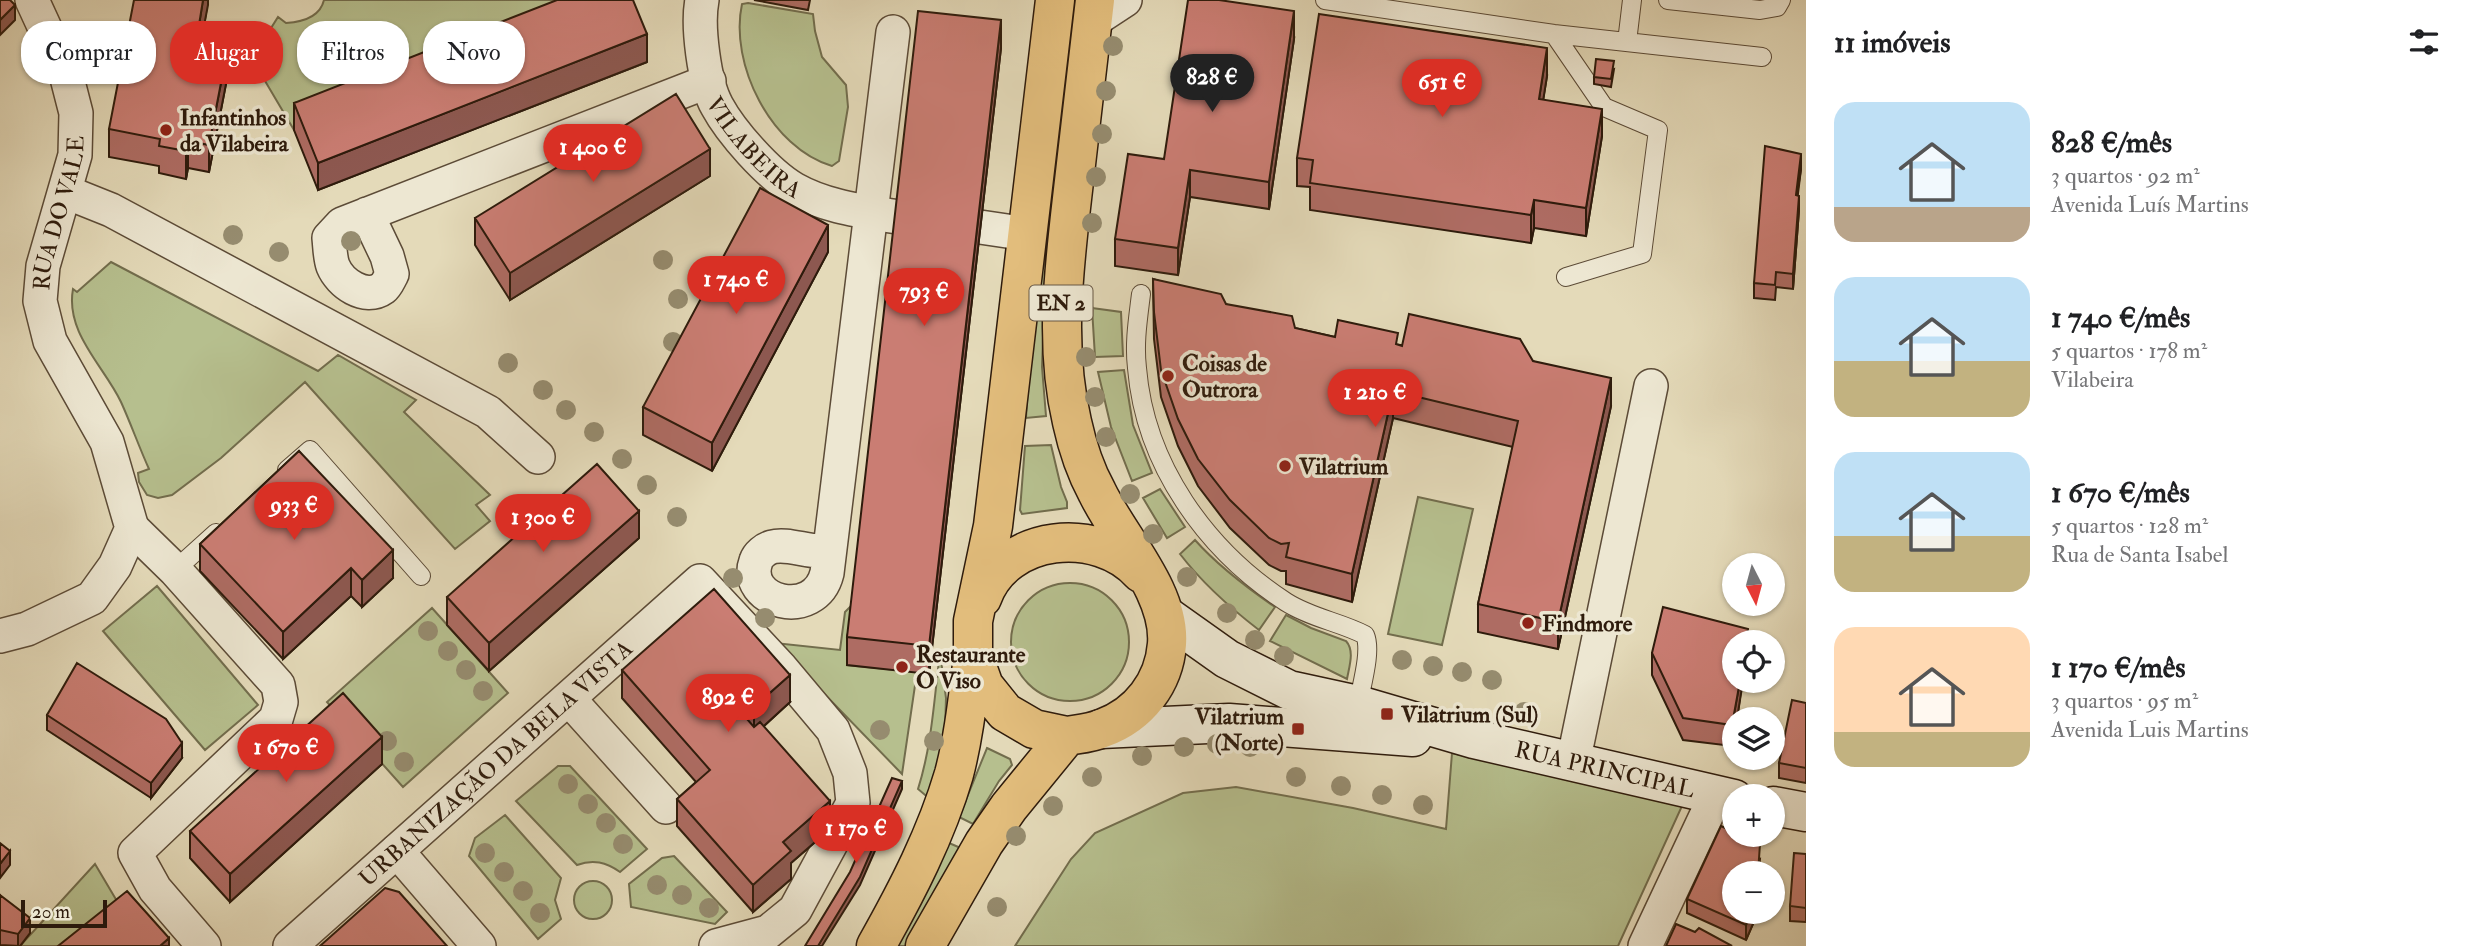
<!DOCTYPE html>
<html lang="pt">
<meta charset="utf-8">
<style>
body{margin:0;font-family:"IM FELL Double Pica",serif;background:#f2f2f2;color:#202124;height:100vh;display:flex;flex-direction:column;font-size:26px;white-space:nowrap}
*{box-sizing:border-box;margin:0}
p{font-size:23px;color:#757577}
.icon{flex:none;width:38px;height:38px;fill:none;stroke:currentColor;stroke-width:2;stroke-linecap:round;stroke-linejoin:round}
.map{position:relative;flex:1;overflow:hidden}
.side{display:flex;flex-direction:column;background:#fff;width:665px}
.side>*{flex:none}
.hud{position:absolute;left:21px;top:21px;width:665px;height:63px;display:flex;gap:14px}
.needle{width:46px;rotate:174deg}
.tools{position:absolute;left:1722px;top:553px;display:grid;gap:14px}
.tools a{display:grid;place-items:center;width:63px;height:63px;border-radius:50%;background:#fff;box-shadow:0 2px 5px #0004;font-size:35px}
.scale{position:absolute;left:21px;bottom:18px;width:86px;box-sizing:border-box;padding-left:7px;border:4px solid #2e1b0c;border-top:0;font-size:19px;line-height:24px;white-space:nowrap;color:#2e1b0c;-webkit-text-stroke:5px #ede7d2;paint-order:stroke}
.price{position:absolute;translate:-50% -60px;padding:0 16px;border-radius:24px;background:#d93025;color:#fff;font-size:23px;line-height:46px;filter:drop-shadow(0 2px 4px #0008)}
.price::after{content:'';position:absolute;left:50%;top:42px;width:21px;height:16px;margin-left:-10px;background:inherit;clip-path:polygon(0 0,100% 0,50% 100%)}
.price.active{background:#222;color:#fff}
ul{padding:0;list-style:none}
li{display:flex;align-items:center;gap:21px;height:175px;padding:0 28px}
li span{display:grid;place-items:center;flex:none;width:196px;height:140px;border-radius:21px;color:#555}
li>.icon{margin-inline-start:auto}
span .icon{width:84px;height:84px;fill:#fffc;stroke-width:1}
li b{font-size:30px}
h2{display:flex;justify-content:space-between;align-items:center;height:84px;padding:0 28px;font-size:30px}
.tag{padding:0 24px;border-radius:28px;background:#fff;box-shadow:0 2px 5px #0004;font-size:24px;line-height:63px}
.tag.active{background:#d93025;color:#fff}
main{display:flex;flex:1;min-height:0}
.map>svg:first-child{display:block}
.green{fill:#b6bf8e;stroke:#726d4d;stroke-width:2}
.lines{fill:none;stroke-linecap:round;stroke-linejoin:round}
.lane-casing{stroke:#5c4b37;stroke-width:20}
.street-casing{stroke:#5c4b37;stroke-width:36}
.secondary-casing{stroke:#2e1b0c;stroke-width:41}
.primary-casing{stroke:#2e1b0c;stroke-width:41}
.lane{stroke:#ede7d2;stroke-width:18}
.street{stroke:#ede7d2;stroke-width:33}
.secondary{stroke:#ede7d2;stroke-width:38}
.primary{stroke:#e2bd7c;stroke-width:38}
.tree{fill:#968c6f}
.wall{fill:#ae6c63;stroke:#2e1b0c;stroke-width:2}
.shaded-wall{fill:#8d5850;stroke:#2e1b0c;stroke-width:2}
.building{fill:#ca7d73;stroke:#2e1b0c;stroke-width:2}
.poi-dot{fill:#8f2418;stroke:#ede7d2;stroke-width:2.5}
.labels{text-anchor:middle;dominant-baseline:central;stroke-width:7;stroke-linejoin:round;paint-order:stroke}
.shield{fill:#ede7d2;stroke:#675847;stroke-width:2}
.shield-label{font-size:21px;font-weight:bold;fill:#2e1b0c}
.poi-label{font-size:23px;font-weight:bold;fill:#2e1b0c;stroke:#ede7d2;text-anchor:start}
.street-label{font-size:23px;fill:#2e1b0c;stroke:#ede7d2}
</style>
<main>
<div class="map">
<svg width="1806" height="946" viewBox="0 0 1806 946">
<rect width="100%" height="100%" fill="#e4dab9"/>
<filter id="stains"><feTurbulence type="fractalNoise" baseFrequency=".00286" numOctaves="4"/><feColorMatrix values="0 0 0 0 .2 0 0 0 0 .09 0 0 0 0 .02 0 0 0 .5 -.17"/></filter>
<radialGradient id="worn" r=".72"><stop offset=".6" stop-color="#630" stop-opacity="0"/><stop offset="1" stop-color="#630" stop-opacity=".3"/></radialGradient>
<!-- green -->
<path class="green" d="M324,0H623L294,130L255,64L261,44L278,17L286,23C302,22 320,17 324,0Z
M1071,0H1080L1044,308L1042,367L1046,416L1026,418L1029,368Z
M748,3L813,14L815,31L822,57L846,85L848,107L839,161L832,166C771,148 729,64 742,4Z
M111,262L318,371L338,355L416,400L404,412L490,495L476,505L490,521L455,549L305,382L221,458L172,495L158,498L147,495L139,482L138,473L149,469C139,447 131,424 121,402C104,366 65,333 73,289L77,292Z
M1092,308L1121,312L1123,356L1095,357Z
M1124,370L1133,425L1152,473L1132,481L1111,427L1098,372Z
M1051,445L1061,487L1067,502V508L1022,514L1020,510L1025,446Z
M1160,489L1185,527L1167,538L1143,498Z
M1418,497L1473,509L1442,645L1388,634Z
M1195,540C1218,566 1246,587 1275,607L1259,630C1229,607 1203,584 1180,554Z
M1011 642a59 59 0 1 1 118 0a59 59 0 1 1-118 0Z
M157,586L258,705L205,750L103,631Z
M854,603L847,665L917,672L902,774L775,643L840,650L845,612Z
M432,608L508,693L403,787L327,702Z
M1286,615L1311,628L1346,641C1355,651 1349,667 1347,679L1270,641Z
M940,653L946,698L945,731L931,800L918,789C932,745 934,699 940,653Z
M987,748L1010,759L1012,765L999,781L973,824L959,817Z
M1452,753L1682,806L1618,946H1015L1071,859L1095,833L1183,793L1236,787L1353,808L1446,829Z
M558,766H570L647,849L620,872C606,862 593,859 577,865L516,801Z
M505,815L561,878L555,900L561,919L538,939L469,856L475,838Z
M949,843L963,849L908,946H895Z
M674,856L727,912L715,924L631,907L629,884L662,858Z
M95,864L127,918L92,946H20Z
M574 900a19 19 0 1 1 38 0a19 19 0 1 1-38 0Z"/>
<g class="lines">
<defs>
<path id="lane" d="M1325,0L1554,34L1762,57
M1668,0L1760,10L1777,7L1781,0
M1554,34L1604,107L1658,130L1642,254L1566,277
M1627,42L1632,0
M1141,294C1138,319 1134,343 1137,368C1145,465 1206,550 1286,602C1311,618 1340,622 1365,635C1372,651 1361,687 1358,705
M287,470L310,450L421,576
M175,570L216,533"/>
<g id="street">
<path id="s1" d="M702,0C697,25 704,83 717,106C731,132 768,174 794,189C826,207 862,211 898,217"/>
<path d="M1093,21L1125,0"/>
<path d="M66,192L111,210L488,412L538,457"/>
<path d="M367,214L387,256L392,274C389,279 387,285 383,288C365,301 340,283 333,266C330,258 330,247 329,238L342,224L709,81"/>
<path d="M980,227L1027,234"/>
<path d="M132,528L175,570L278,685L281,702L276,719L135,853L155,889L204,946"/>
<path d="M829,544L820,551C805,551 786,543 772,547C765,549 758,555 756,561C741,602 815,622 827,573L893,32"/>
<path id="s2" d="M0,636L27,629L92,598L115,566L132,528L107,442L50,341L40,301L43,266L75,155L76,113L66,74L32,0"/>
<path d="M569,699L666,807"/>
<path d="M1573,763L1651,386"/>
<path d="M397,851L479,946"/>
<path id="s3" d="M290,946L700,581L781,668L833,730L850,773L853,803L795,910L768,932L716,946"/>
<path d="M1645,946L1716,795"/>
</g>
<g id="secondary">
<path id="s4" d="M1165,615L1227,659L1289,690L1358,705L1474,739L1734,799"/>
<path d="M1101,729L1229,723L1413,737"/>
<path d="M1773,806L1806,812"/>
</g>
<path id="primary" d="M1055,0L993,526L973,621V655L984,686L1005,712L1034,729L1067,736
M982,598C1005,534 1098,525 1141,573
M876,946C907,891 936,835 954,774C964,736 968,696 973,657
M925,946L984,843L1009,807L1067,736C1079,734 1092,733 1103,728C1139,715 1164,683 1167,644C1171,592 1119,538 1097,492C1086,472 1077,445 1072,422C1054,345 1064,268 1073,190C1080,127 1088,63 1095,0"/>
</defs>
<!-- lane casing -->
<use href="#lane" class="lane-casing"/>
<!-- street casing -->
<use href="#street" class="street-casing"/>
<!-- secondary casing -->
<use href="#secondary" class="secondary-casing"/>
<!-- primary casing -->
<use href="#primary" class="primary-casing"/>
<!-- lane -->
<use href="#lane" class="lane"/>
<!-- street -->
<use href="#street" class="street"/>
<!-- secondary -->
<use href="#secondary" class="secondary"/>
<!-- primary -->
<use href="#primary" class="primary"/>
</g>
<!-- trees -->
<g class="tree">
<circle cx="1113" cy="46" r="10"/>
<circle cx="1106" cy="91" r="10"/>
<circle cx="1102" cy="134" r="10"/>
<circle cx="1096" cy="177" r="10"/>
<circle cx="1092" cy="223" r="10"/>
<circle cx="233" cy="235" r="10"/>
<circle cx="351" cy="241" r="10"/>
<circle cx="279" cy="252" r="10"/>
<circle cx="663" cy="260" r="10"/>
<circle cx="678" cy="299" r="10"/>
<circle cx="1084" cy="310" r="10"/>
<circle cx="673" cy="342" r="10"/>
<circle cx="1086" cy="357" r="10"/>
<circle cx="508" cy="363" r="10"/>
<circle cx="543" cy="390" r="10"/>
<circle cx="1095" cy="397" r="10"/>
<circle cx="566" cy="410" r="10"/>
<circle cx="594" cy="432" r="10"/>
<circle cx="1106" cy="437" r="10"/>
<circle cx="622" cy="459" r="10"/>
<circle cx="647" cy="485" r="10"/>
<circle cx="1130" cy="494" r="10"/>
<circle cx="677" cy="517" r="10"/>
<circle cx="1153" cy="534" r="10"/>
<circle cx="1187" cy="577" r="10"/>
<circle cx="733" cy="578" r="10"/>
<circle cx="1227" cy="613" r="10"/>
<circle cx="765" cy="618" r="10"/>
<circle cx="428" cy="631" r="10"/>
<circle cx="1255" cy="640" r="10"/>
<circle cx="448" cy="651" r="10"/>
<circle cx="1284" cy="656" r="10"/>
<circle cx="1402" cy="660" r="10"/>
<circle cx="1433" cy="666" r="10"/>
<circle cx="466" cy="670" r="10"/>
<circle cx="1462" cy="672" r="10"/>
<circle cx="1492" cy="680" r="10"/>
<circle cx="483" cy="691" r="10"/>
<circle cx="1524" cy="712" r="10"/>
<circle cx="880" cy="730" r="10"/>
<circle cx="387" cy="741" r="10"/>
<circle cx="934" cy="741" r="10"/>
<circle cx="1217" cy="744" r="10"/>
<circle cx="1184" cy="747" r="10"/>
<circle cx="1250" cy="747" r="10"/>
<circle cx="1142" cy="756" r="10"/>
<circle cx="404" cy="762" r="10"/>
<circle cx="1092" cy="777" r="10"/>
<circle cx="1296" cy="777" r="10"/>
<circle cx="568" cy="784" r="10"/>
<circle cx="1341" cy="786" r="10"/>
<circle cx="1382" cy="795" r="10"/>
<circle cx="588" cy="804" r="10"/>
<circle cx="1423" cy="805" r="10"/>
<circle cx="1053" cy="806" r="10"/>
<circle cx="606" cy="823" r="10"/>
<circle cx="1016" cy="836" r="10"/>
<circle cx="623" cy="844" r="10"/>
<circle cx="485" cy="853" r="10"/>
<circle cx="504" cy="872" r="10"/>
<circle cx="657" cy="885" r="10"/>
<circle cx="523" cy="891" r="10"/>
<circle cx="682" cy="895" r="10"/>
<circle cx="997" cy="907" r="10"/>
<circle cx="709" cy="908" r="10"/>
<circle cx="540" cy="913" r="10"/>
</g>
<!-- wall -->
<path class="wall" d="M208,0L204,26L231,58L209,172L188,168L186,179L159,173V166L109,157V129Z
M754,0H810L808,10Z
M1294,39L1269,209L1190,197L1178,275L1115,266V239L1164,159Z
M1001,48L929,674L847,665V637Z
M647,62L318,190L294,130V103Z
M1614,69L1611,87L1594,84V77Z
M1547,76L1543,100L1602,136L1586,236L1534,228L1531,243L1310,210V187L1297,186V158Z
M1801,169L1797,195L1799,210L1793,289L1776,287L1775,300L1754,298V283Z
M710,176L510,300L475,245V218Z
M828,252L712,471L643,435V407Z
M1153,279L1295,328L1335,337L1533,361L1611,406L1558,649L1478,632V604L1513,447L1393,418L1352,602L1286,584V571H1281L1269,565L1230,528L1198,486L1178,446L1161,397L1154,339Z
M299,451L393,578L362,607L351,596L283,659L200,571V544Z
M639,538L489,671L447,625V597Z
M1748,642L1737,719H1734V735L1732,746L1683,740L1652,675V653Z
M622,670L790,702L763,727L830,829L791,863V879L753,912L677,826V799L696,782L622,698Z
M1806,703V783L1779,778V763Z
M47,715L182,758L151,798L47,730Z
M382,764L230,902L190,858V831Z
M1806,854V922L1790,921V906Z
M1760,859L1759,873H1734V912H1757L1756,917L1746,940L1687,913V899Z
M0,895L30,933L20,946L0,945Z"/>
<!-- shaded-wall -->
<path class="shaded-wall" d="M203,0H208V5L199,52V25Z
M15,5V20L0,35V20Z
M1294,11V39L1269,209V182Z
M1001,20V48L929,674V646Z
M231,31V58L209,172V145Z
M647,34V62L318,190V163Z
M1547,48V76L1539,127V99Z
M1602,109V136L1586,236V208Z
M188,141V168L186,179V151Z
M710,149V176L510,300V273Z
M1801,154V169L1796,210V195Z
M1190,170V197L1178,275V248Z
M1799,196V210L1793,289V274Z
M1534,200V228L1531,243V215Z
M828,225V252L712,471V443Z
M1611,378V406L1558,649V622Z
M1393,391V418L1352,602V574Z
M639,511V538L489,671V643Z
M393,550V578L362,607V580Z
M351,568V596L283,659V632Z
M790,675V702L754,735V707Z
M1740,681H1743L1737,719H1734V735L1732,746V725Z
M743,695V722L733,703Z
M382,737V764L230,902V874Z
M182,743V758L151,798V783Z
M902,781V789L860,885L822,946H818Z
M830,801V829L791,863V879L753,912V885L783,842Z
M10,851V865L0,878V864Z
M1752,912H1757L1756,917L1746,940V925Z
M30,918V933L20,946H18V934Z
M169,938V946H160Z"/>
<!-- building -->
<path class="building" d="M0,0H10L15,5L0,20Z
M134,0H203L199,25L231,31L209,145L188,141L186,151L159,146L160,139L109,129Z
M557,0H633L647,34L318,163L294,103Z
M1188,0H1219L1294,11L1269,182L1190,170L1178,248L1115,239L1128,154L1164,159Z
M918,11L1001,20L929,646L847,637Z
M1319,14L1547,48L1539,99L1602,109L1586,208L1534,200L1531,215L1310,183L1313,160L1297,158Z
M1596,59L1614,61L1611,79L1594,77Z
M676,94L710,149L510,273L475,218Z
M1765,146L1801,154L1796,195L1799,196L1793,274L1776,272L1775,285L1754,283Z
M760,188L828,225L712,443L643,407Z
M1153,279L1221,294L1226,304L1292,316L1295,328L1335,337L1338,320L1398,333L1396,344L1402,346L1409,314L1520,339L1533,361L1611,378L1558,622L1478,604L1518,421L1393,391L1352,574L1286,557L1289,543L1281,544L1269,538L1230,500L1198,459L1178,419L1161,370L1154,312Z
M299,451L393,550L362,580L351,568L283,632L200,544Z
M597,464L639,511L489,643L447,597Z
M714,589L790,675L754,707L743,695L733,703L754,727L760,722L830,801L783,842L791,851L753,885L677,799L710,770L622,670Z
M1663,607L1748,629L1746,642H1734V681H1740L1732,725L1683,718L1652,653Z
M77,663L166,719L182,743L151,783L47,715Z
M343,693L382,737L230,874L190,831Z
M1792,700L1806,703V768L1779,763Z
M892,778L902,781L860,877L818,946H805L850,872Z
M1721,826L1734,832V835H1740L1760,844L1758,873H1734V912H1752L1746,925L1687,899Z
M0,843L10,851L0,864Z
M1794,853L1806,854V908L1790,906Z
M385,888L399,892L447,946H320Z
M127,891L169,938L160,946H58Z
M0,895L30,918L18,934L0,930Z
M1676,924L1695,932L1699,928L1732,946H1666Z"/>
<!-- markers -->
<g class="poi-dot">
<circle cx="166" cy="130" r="7"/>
<circle cx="1168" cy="376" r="7"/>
<circle cx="1285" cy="466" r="7"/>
<circle cx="1528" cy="623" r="7"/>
<circle cx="902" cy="667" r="7"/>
<rect x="1380" y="707" width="14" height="14" rx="3.5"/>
<rect x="1291" y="722" width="14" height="14" rx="3.5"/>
</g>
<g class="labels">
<!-- shield labels -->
<rect class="shield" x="1029.5" y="285.5" width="63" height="35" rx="5"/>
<g class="shield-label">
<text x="1061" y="303">EN 2</text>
</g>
<!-- poi labels -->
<g class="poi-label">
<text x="180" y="117">Infantinhos<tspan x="180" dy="26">da Vilabeira</tspan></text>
<text x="1182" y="363">Coisas de<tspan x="1182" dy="26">Outrora</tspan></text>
<text x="1299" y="466">Vilatrium</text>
<text x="1542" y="623">Findmore</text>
<text x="916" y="654">Restaurante<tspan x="916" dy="26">O Viso</tspan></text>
<text x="1401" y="714">Vilatrium (Sul)</text>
<text x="1284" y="716" text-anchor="end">Vilatrium<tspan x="1284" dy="26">(Norte)</tspan></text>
</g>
<!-- street labels -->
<g class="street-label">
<text stroke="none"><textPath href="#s1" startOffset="164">VILABEIRA</textPath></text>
<text stroke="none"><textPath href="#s2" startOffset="518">RUA DO VALE</textPath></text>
<text stroke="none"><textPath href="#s3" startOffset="275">URBANIZAÇÃO DA BELA VISTA</textPath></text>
<text stroke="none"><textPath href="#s4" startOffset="471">RUA PRINCIPAL</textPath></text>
</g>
</g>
<rect width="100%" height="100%" filter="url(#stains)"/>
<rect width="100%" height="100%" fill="url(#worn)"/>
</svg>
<div class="tools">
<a><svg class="needle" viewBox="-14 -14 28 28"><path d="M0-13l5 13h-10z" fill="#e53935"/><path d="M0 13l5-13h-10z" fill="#757577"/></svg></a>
<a><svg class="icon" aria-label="locate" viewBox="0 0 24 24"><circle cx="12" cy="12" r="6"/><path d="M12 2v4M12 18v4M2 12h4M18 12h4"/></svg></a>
<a><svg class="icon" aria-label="layers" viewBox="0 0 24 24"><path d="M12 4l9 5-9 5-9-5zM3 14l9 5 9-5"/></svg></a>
<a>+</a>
<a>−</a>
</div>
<div class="scale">20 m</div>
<b class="price active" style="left:1212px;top:114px">828 €</b>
<b class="price" style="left:1442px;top:119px">651 €</b>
<b class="price" style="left:593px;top:184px">1 400 €</b>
<b class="price" style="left:736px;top:316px">1 740 €</b>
<b class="price" style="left:924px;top:328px">793 €</b>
<b class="price" style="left:1375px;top:429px">1 210 €</b>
<b class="price" style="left:294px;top:542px">933 €</b>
<b class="price" style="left:543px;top:554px">1 300 €</b>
<b class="price" style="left:728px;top:734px">892 €</b>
<b class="price" style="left:286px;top:784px">1 670 €</b>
<b class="price" style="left:856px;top:865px">1 170 €</b>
<div class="hud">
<a class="tag">Comprar</a>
<a class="tag active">Alugar</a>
<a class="tag">Filtros</a>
<a class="tag">Novo</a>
</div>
</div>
<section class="side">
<h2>11 imóveis<svg class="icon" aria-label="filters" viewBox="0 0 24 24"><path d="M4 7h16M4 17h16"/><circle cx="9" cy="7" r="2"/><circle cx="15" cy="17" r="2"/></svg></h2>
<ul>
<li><span style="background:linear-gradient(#bfe0f5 75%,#b9a48a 0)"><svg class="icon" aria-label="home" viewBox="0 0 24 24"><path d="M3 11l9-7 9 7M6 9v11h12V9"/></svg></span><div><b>828 €/mês</b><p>3 quartos · 92 m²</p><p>Avenida Luís Martins</p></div></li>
<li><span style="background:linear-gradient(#bfe0f5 60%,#c2b280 0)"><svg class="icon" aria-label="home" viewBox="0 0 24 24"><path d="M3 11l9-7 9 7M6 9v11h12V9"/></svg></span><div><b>1 740 €/mês</b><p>5 quartos · 178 m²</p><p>Vilabeira</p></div></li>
<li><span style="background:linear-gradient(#bfe0f5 60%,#c2b280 0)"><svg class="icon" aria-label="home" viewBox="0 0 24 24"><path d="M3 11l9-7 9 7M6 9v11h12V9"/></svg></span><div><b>1 670 €/mês</b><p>5 quartos · 128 m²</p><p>Rua de Santa Isabel</p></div></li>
<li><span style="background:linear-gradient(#ffd9b3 75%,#c2b280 0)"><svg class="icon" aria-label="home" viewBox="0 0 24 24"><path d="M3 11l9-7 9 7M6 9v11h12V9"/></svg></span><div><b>1 170 €/mês</b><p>3 quartos · 95 m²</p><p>Avenida Luis Martins</p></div></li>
</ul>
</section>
</main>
